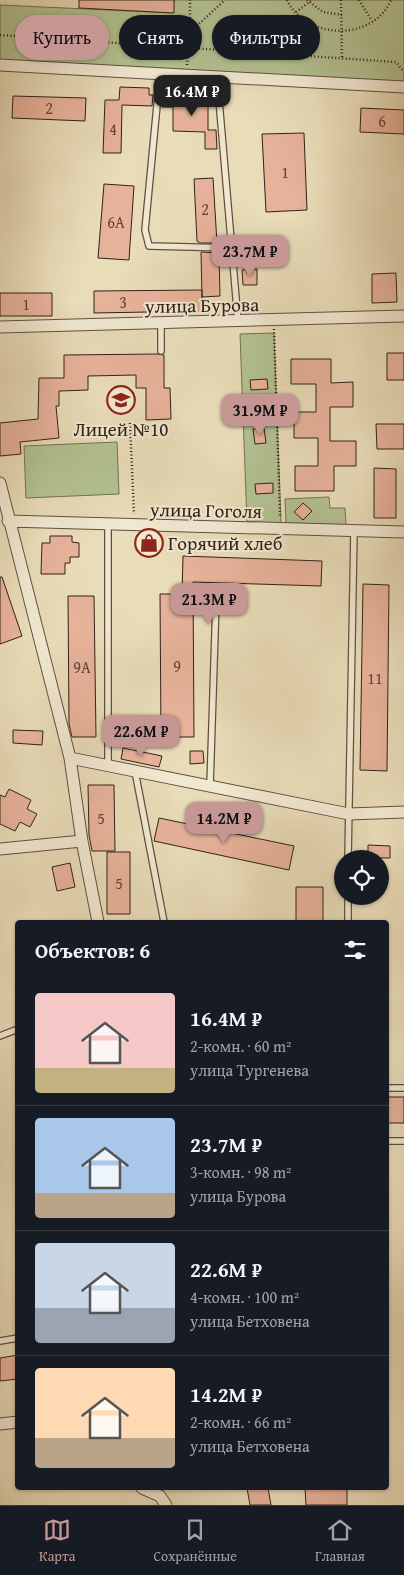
<!DOCTYPE html>
<html lang="ru">
<meta charset="utf-8">
<style>
body{margin:0;font-family:"Gentium Book Plus",serif;background:#242831;color:#f1f3f6;height:100vh;display:flex;flex-direction:column;font-size:19px;white-space:nowrap}
*{box-sizing:border-box;margin:0}
p{font-size:16px;color:#9ea1a6}
.icon{flex:none;width:28px;height:28px;fill:none;stroke:currentColor;stroke-width:2;stroke-linecap:round;stroke-linejoin:round}
.map{position:relative;flex:1;overflow:hidden}
.sheet{position:absolute;left:15px;top:920px;width:374px;height:570px;display:flex;flex-direction:column;background:#171b24;border-radius:5px;box-shadow:0 1px 4px #0004}
.sheet>*{flex:none}
.hud{position:absolute;left:15px;top:15px;width:375px;height:45px;display:flex;gap:10px}
.fabs{position:absolute;left:334px;top:850px;display:grid;gap:10px}
.fabs a{display:grid;place-items:center;width:55px;height:55px;border-radius:50%;background:#171b24;box-shadow:0 1px 4px #0004;font-size:25px}
.price{position:absolute;translate:-50% -42px;padding:0 11px;border-radius:10px;background:#c59692;color:#111;font-size:16px;line-height:32px;filter:drop-shadow(0 1px 2px #0008)}
.price::after{content:'';position:absolute;left:50%;top:30px;width:15px;height:11px;margin-left:-8px;background:inherit;clip-path:polygon(0 0,100% 0,50% 100%)}
.price.active{background:#222;color:#fff}
ul{padding:0;list-style:none}
li{display:flex;align-items:center;gap:15px;height:125px;padding:0 20px}
li+li{border-top:1px solid #363941}
li span{display:grid;place-items:center;flex:none;width:140px;height:100px;border-radius:5px;color:#555}
li>.icon{margin-inline-start:auto}
span .icon{width:60px;height:60px;fill:#fffc;stroke-width:1}
li b{font-size:21px}
h2{display:flex;justify-content:space-between;align-items:center;height:60px;padding:0 20px;font-size:21px}
.pill{padding:0 18px;border-radius:22px;background:#171b24;box-shadow:0 1px 4px #0004;font-size:18px;line-height:45px}
.pill.active{background:#c59692;color:#111}
.menu{display:flex;justify-content:space-around;align-items:center;height:70px;border-top:1px solid #363941;background:#171b24;font-size:14px;color:#9ea1a6}
.menu a{display:grid;justify-items:center;gap:2px}
.menu .active{color:#c59692}
.map>svg:first-child{display:block}
.green{fill:#b3c191;stroke:#737055}
.building{fill:#e7b29a;stroke:#332019}
.lines{fill:none;stroke-linecap:round;stroke-linejoin:round}
.service-casing{stroke:#604f41;stroke-width:8}
.minor-casing{stroke:#604f41;stroke-width:13}
.path{stroke:#332019;stroke-width:2.5;stroke-dasharray:1 2.5;stroke-linecap:butt}
.service{stroke:#f1e8d1;stroke-width:5.5}
.minor{stroke:#f1e8d1;stroke-width:11}
.labels{text-anchor:middle;dominant-baseline:central;stroke-width:4;stroke-linejoin:round;paint-order:stroke}
.number-label{font-size:16px;fill:#604439}
.street-label{font-size:19px;fill:#332019;stroke:#f1e8d1}
.poi-label{font-size:19px;fill:#332019;stroke:#f1e8d1}
</style>
<div class="map">
<svg width="404" height="1505" viewBox="0 0 404 1505">
<rect width="100%" height="100%" fill="#e9dcb8"/>
<filter id="stains"><feTurbulence type="fractalNoise" baseFrequency=".004" numOctaves="4"/><feColorMatrix values="0 0 0 0 .2 0 0 0 0 .09 0 0 0 0 .02 0 0 0 .5 -.17"/></filter>
<radialGradient id="worn" r=".72"><stop offset=".6" stop-color="#630" stop-opacity="0"/><stop offset="1" stop-color="#630" stop-opacity=".3"/></radialGradient>
<!-- green -->
<path class="green" d="M174,0H404V87L0,65V5L173,13Z
M274,333L281,523L247,522L240,334Z
M117,442L119,494L26,498L24,446Z
M329,497L330,508H345L346,525L286,523L285,499Z"/>
<!-- building -->
<path class="building" d="M79,0H174V13L79,8Z
M120,87L149,88V95H153L152,106L122,105L121,153H103L105,100H119Z
M13,96L86,98L85,121L12,118Z
M163,96L208,97V130H216L217,149H205V132L173,131V107H162Z
M361,108L404,110V134L360,132Z
M304,133L307,210L266,212L262,134Z
M213,178L217,243H200L197,241L194,179Z
M104,184L134,186L129,260L98,258Z
M201,252L219,253L220,296L202,297Z
M257,269V285H243L242,270Z
M396,273L397,302L372,303V274Z
M202,290V311L94,313V291Z
M0,293H52V316H0Z
M387,353H404V380H387Z
M157,354L164,355V388H170L171,419L146,420V388H136V375L88,376V390L59,391V406H56L59,438L20,442L21,454L0,456V423L38,419L39,378H64V355Z
M291,359H331V383L353,382V407H330V441H356V466H334V491H295V466H318V438H294V412H316V384H291Z
M267,379L268,389L251,390L250,380Z
M376,424H404V449H377Z
M264,428L266,443L255,444L253,429Z
M374,468L396,469V518H374Z
M273,483V493L256,494L255,484Z
M303,503L312,511L303,520L294,512Z
M50,536H72V542L79,543V557H70V563H65V574H41L42,543H50Z
M139,538H160V549L139,548Z
M183,556L322,561L321,586L193,582L194,737H161L160,594H182Z
M0,577H2L22,636L0,644Z
M363,584L389,585L387,771L360,770Z
M68,596H94L96,737H72L69,724Z
M13,730L43,731L42,745L13,743Z
M123,748L162,756L159,767L121,759Z
M190,751H203L204,763L190,764Z
M88,785H114L115,851H92L89,835Z
M9,789L31,800L27,809L37,814L30,827L20,822L15,831L0,824V795L5,797Z
M159,818L294,846L289,870L154,841Z
M368,845L390,846V858H368Z
M107,852H130V914H107Z
M70,863L75,887L57,891L52,867Z
M296,887H323V922H296Z
M386,1097H404V1123H386Z
M18,1355V1379L0,1381V1358Z
M247,1488H268L271,1505H250Z
M305,1488H347V1505H306Z"/>
<g class="lines">
<defs>
<path id="service" d="M160,74L145,230L149,246L232,248
M217,77L238,321
M161,323V351
M108,525V766
M135,771L164,922
M210,786L216,602
M348,859L354,531
M348,922V896
M0,1036L18,1029
M386,1088H404
M386,1141H404
M0,1341L18,1338"/>
<path id="minor" d="M0,65L404,87
M0,327L404,316
M0,483L70,758L82,841L98,922
M8,521L404,532
M70,758L349,814L404,812
M0,849L82,841
M0,1424L18,1422
M142,1488L160,1496L166,1505"/>
</defs>
<!-- service casing -->
<use href="#service" class="service-casing"/>
<!-- minor casing -->
<use href="#minor" class="minor-casing"/>
<!-- path -->
<path class="path" d="M287,0C306,40 373,42 391,0
M307,0L323,12L342,15
M341,0L342,58
M359,0L372,21
M296,12L312,0
M190,32V0
M0,35L396,62L404,72
M187,65L190,32L225,0
M274,329L280,516
M130,423L134,514"/>
<!-- service -->
<use href="#service" class="service"/>
<!-- minor -->
<use href="#minor" class="minor"/>
</g>
<!-- icons -->
<defs>
<symbol id="school-ring" viewBox="-11 -11 22 22"><circle r="9.5" fill="#f1e8d1" stroke="#8f2418" stroke-width="1.5"/><path d="M0-5L7-2L0 1L-7-2ZM-4 1L0 2.5L4 1V4Q0 6-4 4Z" fill="#8f2418"/></symbol>
<symbol id="shop-ring" viewBox="-11 -11 22 22"><circle r="9.5" fill="#f1e8d1" stroke="#8f2418" stroke-width="1.5"/><path d="M-5-2.5h2.3a2.7 3.5 0 0 1 5.4 0H5L5.5 6h-11ZM-1.5-2.5h3a1.5 2.3 0 0 0-3 0Z" fill="#8f2418"/></symbol>
</defs>
<g fill-rule="evenodd">
<use href="#school-ring" x="105" y="384" width="32" height="32"/>
<use href="#shop-ring" x="133" y="527" width="32" height="32"/>
</g>
<g class="labels">
<!-- number labels -->
<g class="number-label">
<text x="49" y="108">2</text>
<text x="382" y="121">6</text>
<text x="113" y="129">4</text>
<text x="285" y="172">1</text>
<text x="205" y="209">2</text>
<text x="116" y="222">6А</text>
<text x="123" y="302">3</text>
<text x="26" y="304">1</text>
<text x="177" y="666">9</text>
<text x="82" y="667">9А</text>
<text x="375" y="678">11</text>
<text x="101" y="818">5</text>
<text x="119" y="883">5</text>
</g>
<!-- street labels -->
<g class="street-label">
<text transform="translate(202 305) rotate(-1)">улица Бурова</text>
<text transform="translate(206 510) rotate(1)">улица Гоголя</text>
</g>
<!-- poi labels -->
<g class="poi-label">
<text x="121" y="429">Лицей №10</text>
<text x="168" y="543" text-anchor="start">Горячий хлеб</text>
</g>
</g>
<rect width="100%" height="100%" filter="url(#stains)"/>
<rect width="100%" height="100%" fill="url(#worn)"/>
</svg>
<div class="fabs">
<a><svg class="icon" aria-label="locate" viewBox="0 0 24 24"><circle cx="12" cy="12" r="6"/><path d="M12 2v4M12 18v4M2 12h4M18 12h4"/></svg></a>
</div>
<b class="price active" style="left:192px;top:117px">16.4M ₽</b>
<b class="price" style="left:250px;top:277px">23.7M ₽</b>
<b class="price" style="left:260px;top:436px">31.9M ₽</b>
<b class="price" style="left:209px;top:625px">21.3M ₽</b>
<b class="price" style="left:141px;top:757px">22.6M ₽</b>
<b class="price" style="left:224px;top:844px">14.2M ₽</b>
<div class="hud">
<a class="pill active">Купить</a>
<a class="pill">Снять</a>
<a class="pill">Фильтры</a>
</div>
<section class="sheet">
<h2>Объектов: 6<svg class="icon" aria-label="filters" viewBox="0 0 24 24"><path d="M4 7h16M4 17h16"/><circle cx="9" cy="7" r="2"/><circle cx="15" cy="17" r="2"/></svg></h2>
<ul>
<li><span style="background:linear-gradient(#f6c9c9 75%,#c2b280 0)"><svg class="icon" aria-label="home" viewBox="0 0 24 24"><path d="M3 11l9-7 9 7M6 9v11h12V9"/></svg></span><div><b>16.4M ₽</b><p>2-комн. · 60 m²</p><p>улица Тургенева</p></div></li>
<li><span style="background:linear-gradient(#a9c7e8 75%,#b9a48a 0)"><svg class="icon" aria-label="home" viewBox="0 0 24 24"><path d="M3 11l9-7 9 7M6 9v11h12V9"/></svg></span><div><b>23.7M ₽</b><p>3-комн. · 98 m²</p><p>улица Бурова</p></div></li>
<li><span style="background:linear-gradient(#c9d6e8 65%,#9aa5b1 0)"><svg class="icon" aria-label="home" viewBox="0 0 24 24"><path d="M3 11l9-7 9 7M6 9v11h12V9"/></svg></span><div><b>22.6M ₽</b><p>4-комн. · 100 m²</p><p>улица Бетховена</p></div></li>
<li><span style="background:linear-gradient(#ffd9b3 70%,#b9a48a 0)"><svg class="icon" aria-label="home" viewBox="0 0 24 24"><path d="M3 11l9-7 9 7M6 9v11h12V9"/></svg></span><div><b>14.2M ₽</b><p>2-комн. · 66 m²</p><p>улица Бетховена</p></div></li>
</ul>
</section>
</div>
<nav class="menu">
<a class="active"><svg class="icon" aria-label="map" viewBox="0 0 24 24"><path d="M3 6l6-2 6 2 6-2v14l-6 2-6-2-6 2zM9 4v14M15 6v14"/></svg>Карта</a>
<a><svg class="icon" aria-label="saved" viewBox="0 0 24 24"><path d="M7 4h10v16l-5-4-5 4z"/></svg>Сохранённые</a>
<a><svg class="icon" aria-label="home" viewBox="0 0 24 24"><path d="M3 11l9-7 9 7M6 9v11h12V9"/></svg>Главная</a>
</nav>
